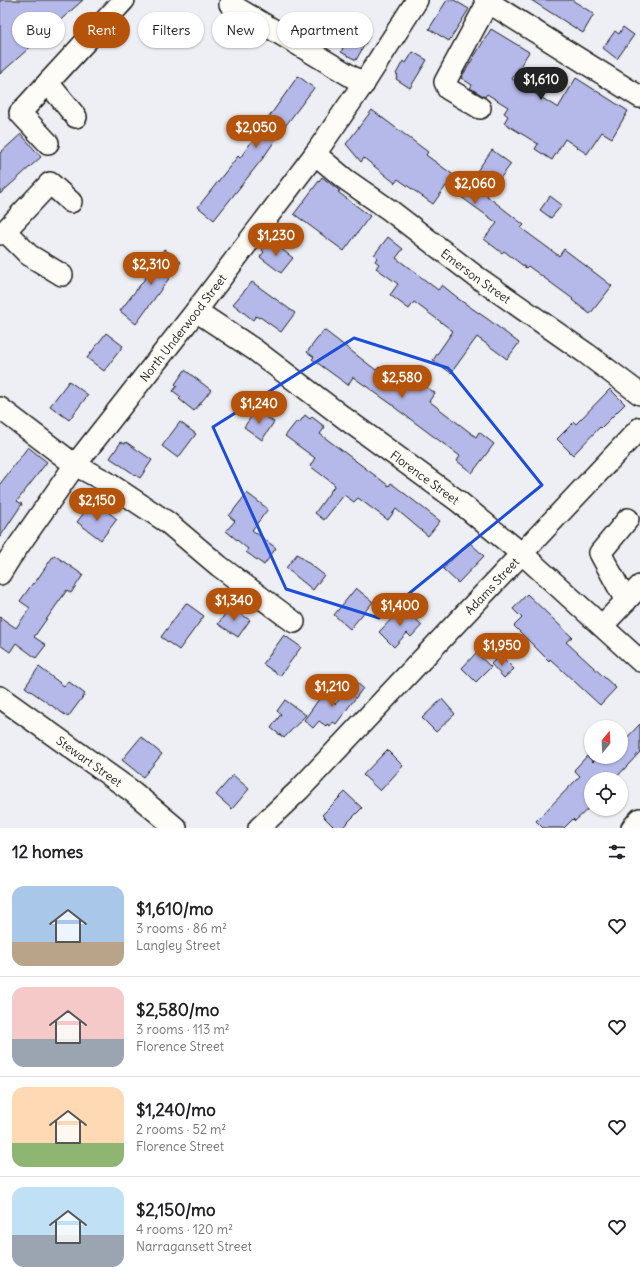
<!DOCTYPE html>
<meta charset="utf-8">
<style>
body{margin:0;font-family:Delius,sans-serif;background:#f6f6f6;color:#202124;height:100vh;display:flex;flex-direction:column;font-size:15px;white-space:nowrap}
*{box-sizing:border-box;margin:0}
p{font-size:13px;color:#757577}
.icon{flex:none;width:22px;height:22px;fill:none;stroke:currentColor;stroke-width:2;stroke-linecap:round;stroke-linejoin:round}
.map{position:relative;height:828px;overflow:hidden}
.details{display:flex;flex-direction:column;background:#fff;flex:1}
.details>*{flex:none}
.banner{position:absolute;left:12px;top:12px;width:400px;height:36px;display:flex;gap:8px}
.needle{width:26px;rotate:18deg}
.fabs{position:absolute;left:584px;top:720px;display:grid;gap:8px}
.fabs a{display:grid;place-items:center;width:44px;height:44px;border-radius:50%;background:#fff;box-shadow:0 1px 3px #0004;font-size:20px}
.price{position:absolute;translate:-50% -34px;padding:0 9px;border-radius:14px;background:#b45309;color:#fff;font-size:13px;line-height:26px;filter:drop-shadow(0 1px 2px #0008)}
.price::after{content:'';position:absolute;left:50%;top:24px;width:12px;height:9px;margin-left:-6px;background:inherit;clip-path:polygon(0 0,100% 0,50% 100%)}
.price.on{background:#222;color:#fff}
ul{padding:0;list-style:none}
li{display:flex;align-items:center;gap:12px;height:100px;padding:0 12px}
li+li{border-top:1px solid #e0e0e0}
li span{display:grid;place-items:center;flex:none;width:112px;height:80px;border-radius:12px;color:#555}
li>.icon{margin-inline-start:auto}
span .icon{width:48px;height:48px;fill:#fffc;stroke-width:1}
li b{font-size:17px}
h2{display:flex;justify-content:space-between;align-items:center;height:48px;padding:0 12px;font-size:17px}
.tag{padding:0 14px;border-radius:18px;background:#fff;box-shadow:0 1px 3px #0004;font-size:14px;line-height:36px}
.tag.on{background:#b45309;color:#fff}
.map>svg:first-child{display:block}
.building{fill:#b4b9ea;stroke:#1c1c1c}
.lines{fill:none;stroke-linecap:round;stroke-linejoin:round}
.minor-casing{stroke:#1c1c1c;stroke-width:24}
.minor{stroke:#fdfcf7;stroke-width:21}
.marked{fill:none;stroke:#1d4ed8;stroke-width:3;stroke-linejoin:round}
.labels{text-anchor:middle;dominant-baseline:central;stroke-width:4;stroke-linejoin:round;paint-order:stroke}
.street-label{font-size:12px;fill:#1c1c1c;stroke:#fdfcf7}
</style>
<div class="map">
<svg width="640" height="828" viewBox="0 0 640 828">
<rect width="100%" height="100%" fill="#eeeff4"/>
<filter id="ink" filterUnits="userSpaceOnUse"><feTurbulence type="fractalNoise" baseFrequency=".025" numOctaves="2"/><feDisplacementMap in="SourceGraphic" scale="8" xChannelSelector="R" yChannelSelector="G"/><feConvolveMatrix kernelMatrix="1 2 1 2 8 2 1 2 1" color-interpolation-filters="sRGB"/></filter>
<g filter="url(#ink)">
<!-- building -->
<path class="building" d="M0,0H83L0,74Z
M447,0H454L469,9L449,41L429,29Z
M531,0H572L594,14L583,33Z
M350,26L369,37L356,60L341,52L343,48L339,45Z
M623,27L634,35L617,59L603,48L615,31L619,34Z
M491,29L529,52L512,79L558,108L576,78L628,111L612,138L602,132L587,154L565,139L552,160L535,149L538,144L535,142L504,123L508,116L504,113L508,107L487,94L485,97L470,88L472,85L461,78Z
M413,52L427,60L410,88L396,79L398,75L396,74L403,61L406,63Z
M298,76L314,88L283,129L263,158L214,220L198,207L238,156L240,158Z
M372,110L428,152L426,155L467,185L492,150L511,164L487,196L524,225L521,228L559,256L564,249L612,286L590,314L572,300L573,299L528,266L526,268L504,251L502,253L484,239L497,223L446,186L433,204L398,179L395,183L364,158L361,162L346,144Z
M21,134L41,157L0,194V153Z
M322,177L340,191L338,192L370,216L344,251L294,214Z
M550,196L562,205L551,218L540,210Z
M388,237L403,249L396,258L438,290L442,285L458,298H457L489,320L519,343L507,359L477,337L451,373L433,360L453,331L414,302L409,309L390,295L398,284L376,268L379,264L375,261L377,258L374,255Z
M270,240L293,258L281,273L260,257L264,252L262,250Z
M164,249L181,262L136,324L120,311L147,276L146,275Z
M252,282L295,313L281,332L260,317L259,318L256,316L253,320L233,304Z
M324,330L376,370L379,367L408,388L415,379L435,393L429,401L476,437L479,432L494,444L472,473L457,461L460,456L394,407V406L353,377L348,385L312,359L314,357L307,352Z
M106,333L123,346L104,371L87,358Z
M185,370L211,390L194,411L179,399L181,397L173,391L177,386L175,384Z
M69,381L88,395L69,420L50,406Z
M610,389L625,404L601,428L600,427L573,455L557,439L574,422L576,424Z
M256,410L274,422L262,440L244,427Z
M305,415L310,419L312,417L325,427L320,434L389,486L391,483L440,521L428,536L396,509L388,520L358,498L354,502L344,495L324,520L315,513L335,485L310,466L315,458L285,436L297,421L299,423Z
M180,422L196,434L178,458L162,446Z
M121,442L125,444L126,442L152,460L140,478L110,458Z
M28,447L47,462L17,501L22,504L0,537V484Z
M247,493L268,509L252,530L276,548L264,565L246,552L248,549L226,531L235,521L229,516Z
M90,505L98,512L102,507L117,519L101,540L77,522Z
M469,542L484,556L458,583L443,569Z
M297,554L324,575L313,590L286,568Z
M54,555L83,575L71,593L67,590L34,637L46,645L36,658L16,643L10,652L0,645V617L16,628L30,608L20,601L33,583L34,584Z
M356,588L373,602L350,629L334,615Z
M527,594L572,637L566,642L616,688L600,705L550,659L549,661L514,626L522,618L513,609Z
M186,603L204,616L179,650L161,637Z
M230,607L250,620L238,637L218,624Z
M403,607L422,625L411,637L407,633L394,647L379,632Z
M284,635L301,647L280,676L263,664Z
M476,653L491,667L476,682L462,668Z
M500,655L514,669L504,678L491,664Z
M39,667L64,686L68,681L85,694L68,717L25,687Z
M356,682L363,688L336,724L333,722L330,726L327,724L326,726L319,721L313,728L304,720L322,695L335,704Z
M442,699L455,714L436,732L422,718Z
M285,700L306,715L284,738L271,728L281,714L277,711Z
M640,724V752L615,779H591V806L575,821L573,819L564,828H543L536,821L580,776L574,770L587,756L593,762L598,757H621V744Z
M141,737L162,754L143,777L122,760Z
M387,750L403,766L380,791L363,775Z
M233,775L249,789L232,809L216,795Z
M345,792L362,808L342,828H335L322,815Z"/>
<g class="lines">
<defs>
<g id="minor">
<path d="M485,0L640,97"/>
<path d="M230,4L364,84"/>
<path d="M48,83L76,117"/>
<path d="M480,108L448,89L445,82L488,2"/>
<path d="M48,143L20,113L124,0"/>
<path id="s1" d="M315,154L345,179L391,211L474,275L587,354L640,394"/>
<path d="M5,231L50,183L71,202"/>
<path d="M0,234L5,231L29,255L62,275"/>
<path id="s2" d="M196,311L255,350L347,420L458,501L528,559L640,661"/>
<path d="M0,408L75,465L105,481L167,522L219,566L294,622"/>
<path id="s3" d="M0,574L10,558L75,465L196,311L315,154L366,80L417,0"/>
<path d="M626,601L600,553L628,519"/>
<path d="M602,626L640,586"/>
<path id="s4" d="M0,697L133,792L176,828"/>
<path id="s5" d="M259,828L299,790L640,428"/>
<path d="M632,828L640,819"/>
</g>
</defs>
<!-- minor casing -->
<use href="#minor" class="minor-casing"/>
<!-- minor -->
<use href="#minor" class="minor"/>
</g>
</g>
<!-- marked area -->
<path class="marked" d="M354,338L448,368L542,485L379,618L286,589L213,427Z"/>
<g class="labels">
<!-- street labels -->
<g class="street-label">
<text stroke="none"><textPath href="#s1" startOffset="202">Emerson Street</textPath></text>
<text stroke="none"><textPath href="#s3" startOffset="307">North Underwood Street</textPath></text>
<text stroke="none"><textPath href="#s2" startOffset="283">Florence Street</textPath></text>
<text stroke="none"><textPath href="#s5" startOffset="336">Adams Street</textPath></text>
<text stroke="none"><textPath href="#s4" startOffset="110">Stewart Street</textPath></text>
</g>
</g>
</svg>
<div class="fabs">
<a><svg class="needle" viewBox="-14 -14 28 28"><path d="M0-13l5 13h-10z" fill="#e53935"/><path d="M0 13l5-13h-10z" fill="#757577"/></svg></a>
<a><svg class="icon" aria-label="locate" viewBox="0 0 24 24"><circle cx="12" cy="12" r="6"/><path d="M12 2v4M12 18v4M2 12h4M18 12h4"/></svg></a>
</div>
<b class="price on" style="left:541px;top:101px">$1,610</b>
<b class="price" style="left:256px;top:149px">$2,050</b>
<b class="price" style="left:475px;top:205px">$2,060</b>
<b class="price" style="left:276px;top:257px">$1,230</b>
<b class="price" style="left:151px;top:286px">$2,310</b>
<b class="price" style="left:402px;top:399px">$2,580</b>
<b class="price" style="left:259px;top:425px">$1,240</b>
<b class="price" style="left:97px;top:522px">$2,150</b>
<b class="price" style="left:234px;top:622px">$1,340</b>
<b class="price" style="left:400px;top:627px">$1,400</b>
<b class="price" style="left:502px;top:667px">$1,950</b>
<b class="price" style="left:332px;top:708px">$1,210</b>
<div class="banner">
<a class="tag">Buy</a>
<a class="tag on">Rent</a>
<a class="tag">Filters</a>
<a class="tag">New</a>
<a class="tag">Apartment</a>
</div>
</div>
<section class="details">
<h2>12 homes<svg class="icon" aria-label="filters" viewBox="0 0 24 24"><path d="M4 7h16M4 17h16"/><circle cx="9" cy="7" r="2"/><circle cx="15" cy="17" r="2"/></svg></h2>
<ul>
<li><span style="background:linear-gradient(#a9c7e8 70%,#b9a48a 0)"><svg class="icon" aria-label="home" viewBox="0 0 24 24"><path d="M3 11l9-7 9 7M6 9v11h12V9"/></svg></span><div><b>$1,610/mo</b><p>3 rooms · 86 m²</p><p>Langley Street</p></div><svg class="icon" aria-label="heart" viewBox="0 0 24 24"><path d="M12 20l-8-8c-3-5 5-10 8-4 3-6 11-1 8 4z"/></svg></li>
<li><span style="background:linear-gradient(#f6c9c9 65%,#9aa5b1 0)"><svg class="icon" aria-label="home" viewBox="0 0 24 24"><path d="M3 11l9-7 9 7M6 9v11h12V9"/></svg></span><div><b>$2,580/mo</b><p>3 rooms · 113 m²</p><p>Florence Street</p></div><svg class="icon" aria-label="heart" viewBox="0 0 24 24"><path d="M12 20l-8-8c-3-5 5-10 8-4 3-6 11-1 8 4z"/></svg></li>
<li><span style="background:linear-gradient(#ffd9b3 70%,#8fb573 0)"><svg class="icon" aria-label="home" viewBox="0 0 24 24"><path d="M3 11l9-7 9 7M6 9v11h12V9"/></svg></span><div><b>$1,240/mo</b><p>2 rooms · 52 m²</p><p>Florence Street</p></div><svg class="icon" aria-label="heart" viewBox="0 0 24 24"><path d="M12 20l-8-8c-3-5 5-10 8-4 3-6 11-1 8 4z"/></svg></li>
<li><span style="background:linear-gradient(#bfe0f5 60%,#9aa5b1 0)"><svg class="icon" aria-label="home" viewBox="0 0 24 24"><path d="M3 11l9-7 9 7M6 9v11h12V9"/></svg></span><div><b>$2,150/mo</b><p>4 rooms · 120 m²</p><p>Narragansett Street</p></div><svg class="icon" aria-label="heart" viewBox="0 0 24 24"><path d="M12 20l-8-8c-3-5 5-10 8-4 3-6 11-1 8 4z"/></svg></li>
</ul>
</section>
